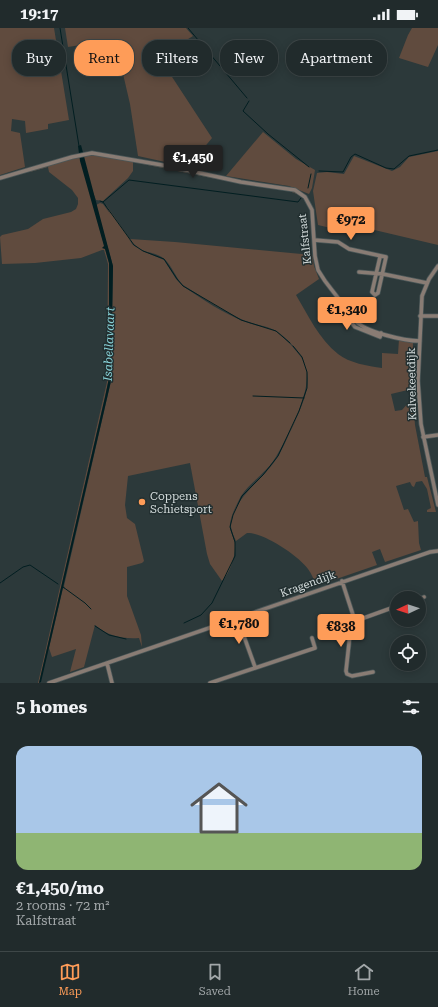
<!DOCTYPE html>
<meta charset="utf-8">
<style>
body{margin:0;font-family:"Roboto Serif",serif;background:#2d3738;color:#f1f3f6;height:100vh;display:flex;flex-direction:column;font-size:15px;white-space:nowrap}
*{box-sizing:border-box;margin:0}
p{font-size:13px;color:#a2a7a9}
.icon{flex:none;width:22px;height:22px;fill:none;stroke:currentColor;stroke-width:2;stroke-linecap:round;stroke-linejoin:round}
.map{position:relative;height:655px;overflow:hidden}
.panel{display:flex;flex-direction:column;background:#212b2c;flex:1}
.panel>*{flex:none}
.top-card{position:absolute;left:12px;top:12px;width:414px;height:36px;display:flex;gap:8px}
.needle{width:26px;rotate:266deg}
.controls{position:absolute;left:390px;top:563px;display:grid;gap:8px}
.controls a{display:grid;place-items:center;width:36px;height:36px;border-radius:50%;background:#212b2c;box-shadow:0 2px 10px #0003,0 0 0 1px #3e4748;font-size:20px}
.price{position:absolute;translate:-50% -34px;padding:0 9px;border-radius:4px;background:#fe9c58;color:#111;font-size:13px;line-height:26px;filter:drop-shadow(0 1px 2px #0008)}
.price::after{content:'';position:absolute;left:50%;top:24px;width:12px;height:9px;margin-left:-6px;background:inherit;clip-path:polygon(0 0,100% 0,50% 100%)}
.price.selected{background:#222;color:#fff}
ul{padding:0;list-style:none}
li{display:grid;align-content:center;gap:8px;height:212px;padding:0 16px}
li+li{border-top:1px solid #3e4748}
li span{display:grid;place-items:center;height:124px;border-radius:12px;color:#555}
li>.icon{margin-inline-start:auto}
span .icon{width:72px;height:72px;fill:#fffc;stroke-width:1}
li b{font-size:17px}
h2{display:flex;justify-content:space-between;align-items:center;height:48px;padding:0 16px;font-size:17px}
.chip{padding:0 14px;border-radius:16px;background:#212b2c;box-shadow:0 2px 10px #0003,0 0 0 1px #3e4748;font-size:14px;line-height:36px}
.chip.selected{background:#fe9c58;color:#111}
.status{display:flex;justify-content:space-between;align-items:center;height:28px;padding:0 20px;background:#212b2c;direction:ltr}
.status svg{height:11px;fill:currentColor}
.tabs{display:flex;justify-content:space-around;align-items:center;height:56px;border-top:1px solid #3e4748;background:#212b2c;font-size:11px;color:#a2a7a9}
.tabs a{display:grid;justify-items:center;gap:2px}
.tabs .selected{color:#fe9c58}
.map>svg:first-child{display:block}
.green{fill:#604b3e}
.water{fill:#021e21}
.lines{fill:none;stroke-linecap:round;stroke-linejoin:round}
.stream{stroke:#021e21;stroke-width:1}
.minor-casing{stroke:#4b5758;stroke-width:5}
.minor{stroke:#897c74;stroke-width:3.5}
.poi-dot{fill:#fe9c58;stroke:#222f30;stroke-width:1.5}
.labels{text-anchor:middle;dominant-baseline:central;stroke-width:3;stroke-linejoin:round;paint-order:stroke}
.street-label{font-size:11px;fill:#d6dede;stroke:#222f30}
.poi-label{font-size:11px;fill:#d6dede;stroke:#222f30;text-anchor:start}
.water-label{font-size:12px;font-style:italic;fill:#87d0d6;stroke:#222f30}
</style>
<div class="status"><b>19:17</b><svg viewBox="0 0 49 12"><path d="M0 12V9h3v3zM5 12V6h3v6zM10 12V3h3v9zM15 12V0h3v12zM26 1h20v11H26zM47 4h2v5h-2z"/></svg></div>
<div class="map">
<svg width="438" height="655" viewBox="0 0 438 655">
<rect width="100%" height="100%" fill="#2c393a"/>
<!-- green -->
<path class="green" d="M0,0H54L69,92L48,96V101L26,105L25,93L12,91L11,103L20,105L25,139L0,147Z
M65,0H186L193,8L159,29L212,110L188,139L138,128L130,76L120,33L104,36L100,14L68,19Z
M412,0H438V17L428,39L399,30L408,7Z
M263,104L296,131L315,142L312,160L309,166L289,158L226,148Z
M438,123V217L349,196L347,204L318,197L313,163L317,145L327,144L344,146L354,128L392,143L400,139L409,129Z
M95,127L146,135L241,155L291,162L299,167L287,162L241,156L133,134V143L128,150L103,173L96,172L90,157L83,128Z
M78,129H80L109,235V350L105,369L39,655H38L107,354L108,236L104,222H102L81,230L35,235L2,236L0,209L2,207L28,201L43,191L71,184L76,181L78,176V170L72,162L49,144L48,139L30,144L31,142Z
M100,175L103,176L133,217L143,223L164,232L176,251L183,258C202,271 224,286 246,294C255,298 266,298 275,303C281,306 286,312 291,317C297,324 303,330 306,339C312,363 289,407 277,427C268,444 250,454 241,468C237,476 231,487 230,496C229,503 234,509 235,516C236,527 230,545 222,553L210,536L207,526L190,435L128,448L125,477L127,490L135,496L144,533L142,535L127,539V568L141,607L142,619L139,610C122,611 108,608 95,597L84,639L70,644L76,621L52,629L49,620L63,560L65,561L64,558L111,353L113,238L96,178V177Z
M106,177L130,211L175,214L312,227L314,238L319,251L296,267C308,287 319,311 338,326C349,335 368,338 382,340V325L398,326L399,311L413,314L412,361L391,366L395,383L402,382L409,374L413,373L415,397L425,449H427L436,484H427V482L431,480L427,461L422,453L416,454L414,459L412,458L410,454L396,458L404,482L408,481L414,494L418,493L419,515L421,522L385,534L380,521L372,524L377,537L316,558C314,552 312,546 308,541C299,528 263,504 247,505L236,513C234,509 232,504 231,499C229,476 259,454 272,437C281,426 286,412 292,400C310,360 319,340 283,308C272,297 255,298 241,291C221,282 202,269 183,257C175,249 172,237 163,230C157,225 147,225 140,221C129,215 110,188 106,177Z"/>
<!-- water -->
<path class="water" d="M81,117L113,238L111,353L41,654L39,655L105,369L109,350V235L105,221L102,220L104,218L80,133L78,118Z"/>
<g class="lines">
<!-- stream -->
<path class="stream" d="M60,0L79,118
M188,0L247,70
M249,73L243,83L268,106L309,139
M319,143L343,144L351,129L355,126L386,140L394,141L409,128L438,122
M308,160L311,146
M100,173L103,174L134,217L143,223L164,231L177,251L183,258L241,292L276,303L290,315
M103,174L129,152L298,174L301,170
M253,368L304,370
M0,555L23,539L30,537L58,556
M63,559L85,575L91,581
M184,595L201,587L212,575L235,528V514L230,499L233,487L242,468L263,447L278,428L299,383L307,360V344L302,329L293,318
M95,598L109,607L126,611"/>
<defs>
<path id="minor" d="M0,150L72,129L92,125L168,138L241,154L295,162L305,169L312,182L315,228L318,242L325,253L355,292C364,304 405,313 420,313
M314,212L338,214L349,221L386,229L378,265L375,267L372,264L380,229
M438,238L429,251L422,268L418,353L421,396L438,477
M359,244L383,246L427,255
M338,270L334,273L355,299L380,309L381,305
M420,288H438
M423,409L438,407
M342,553L354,590L351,597L346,643L347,646L352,648L373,644
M419,571L424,569
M237,589L255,639
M354,590L361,591L397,578
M107,635L112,655
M49,655L430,524L438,523
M210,655L315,620L312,610"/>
</defs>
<!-- minor casing -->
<use href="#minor" class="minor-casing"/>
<!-- minor -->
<use href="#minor" class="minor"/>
</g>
<!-- markers -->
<circle class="poi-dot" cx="142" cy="474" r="4"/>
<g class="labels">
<!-- street labels -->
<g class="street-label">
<text transform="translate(305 211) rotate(-96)">Kalfstraat</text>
<text transform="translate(412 356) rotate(-91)">Kalvekeetdijk</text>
<text transform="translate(308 556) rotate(-20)">Kragendijk</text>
</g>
<!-- poi labels -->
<g class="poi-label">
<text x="150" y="468">Coppens<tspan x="150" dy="13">Schietsport</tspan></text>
</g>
<!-- water labels -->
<g class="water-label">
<text transform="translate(109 316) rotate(-88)">Isabellavaart</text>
</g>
</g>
</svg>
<div class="controls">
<a><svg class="needle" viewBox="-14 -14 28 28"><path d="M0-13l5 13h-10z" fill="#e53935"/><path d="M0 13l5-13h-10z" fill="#a2a7a9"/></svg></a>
<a><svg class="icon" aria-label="locate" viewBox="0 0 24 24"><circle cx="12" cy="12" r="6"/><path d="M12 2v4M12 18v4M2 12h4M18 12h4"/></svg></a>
</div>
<b class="price selected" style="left:193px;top:151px">€1,450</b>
<b class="price" style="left:351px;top:213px">€972</b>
<b class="price" style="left:347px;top:303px">€1,340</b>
<b class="price" style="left:239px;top:617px">€1,780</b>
<b class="price" style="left:341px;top:620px">€838</b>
<div class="top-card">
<a class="chip">Buy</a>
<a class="chip selected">Rent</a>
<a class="chip">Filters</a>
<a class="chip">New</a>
<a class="chip">Apartment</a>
</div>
</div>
<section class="panel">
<h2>5 homes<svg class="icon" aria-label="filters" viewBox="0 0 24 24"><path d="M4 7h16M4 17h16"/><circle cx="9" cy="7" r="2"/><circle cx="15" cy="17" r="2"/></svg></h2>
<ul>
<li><span style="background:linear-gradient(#a9c7e8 70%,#8fb573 0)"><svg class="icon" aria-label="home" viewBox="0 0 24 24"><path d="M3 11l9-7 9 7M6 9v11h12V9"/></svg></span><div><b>€1,450/mo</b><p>2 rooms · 72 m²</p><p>Kalfstraat</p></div></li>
</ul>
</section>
<nav class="tabs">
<a class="selected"><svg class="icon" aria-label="map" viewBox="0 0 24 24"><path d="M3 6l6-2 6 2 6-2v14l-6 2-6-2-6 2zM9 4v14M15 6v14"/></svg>Map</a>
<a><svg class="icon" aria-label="saved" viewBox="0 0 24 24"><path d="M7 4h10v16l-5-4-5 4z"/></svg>Saved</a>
<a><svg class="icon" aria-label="home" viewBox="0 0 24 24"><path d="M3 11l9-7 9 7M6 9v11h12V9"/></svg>Home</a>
</nav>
